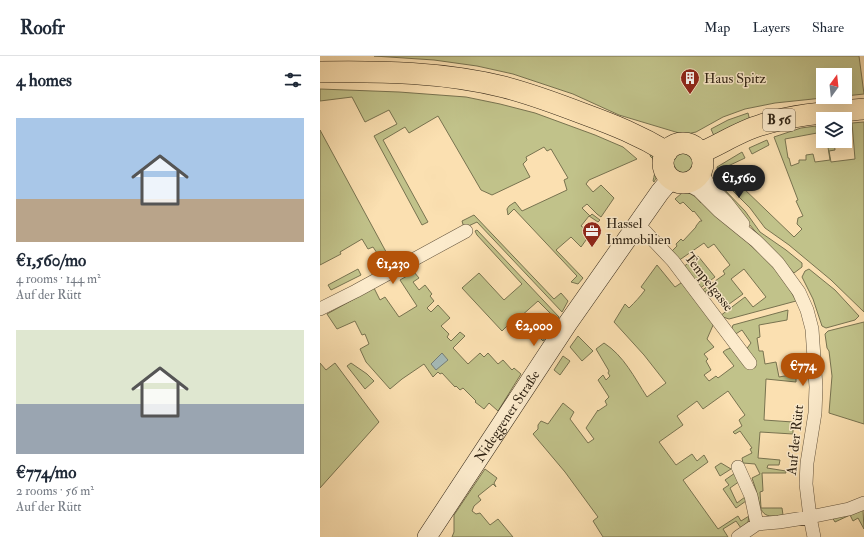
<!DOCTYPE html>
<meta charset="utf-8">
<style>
body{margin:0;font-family:"IM FELL Double Pica",serif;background:#f2f2f3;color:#1f2937;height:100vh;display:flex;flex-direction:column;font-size:15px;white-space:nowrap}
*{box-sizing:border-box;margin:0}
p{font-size:13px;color:#747a83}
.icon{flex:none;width:22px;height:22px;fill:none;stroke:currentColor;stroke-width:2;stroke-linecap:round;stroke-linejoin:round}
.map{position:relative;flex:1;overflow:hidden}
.panel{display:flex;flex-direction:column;background:#fff;width:320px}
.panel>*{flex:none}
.needle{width:26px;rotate:15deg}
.buttons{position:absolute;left:496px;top:12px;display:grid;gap:8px}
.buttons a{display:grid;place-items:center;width:36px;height:36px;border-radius:0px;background:#fff;box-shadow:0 4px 16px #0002;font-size:20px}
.price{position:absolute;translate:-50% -34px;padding:0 9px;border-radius:14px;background:#b45309;color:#fff;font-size:13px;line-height:26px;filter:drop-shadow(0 1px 2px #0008)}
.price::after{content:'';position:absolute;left:50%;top:24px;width:12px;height:9px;margin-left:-6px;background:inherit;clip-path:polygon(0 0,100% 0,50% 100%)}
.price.on{background:#222;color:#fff}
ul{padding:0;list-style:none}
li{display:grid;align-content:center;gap:8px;height:212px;padding:0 16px}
li span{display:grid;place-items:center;height:124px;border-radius:0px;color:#555}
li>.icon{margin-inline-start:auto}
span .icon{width:72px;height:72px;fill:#fffc;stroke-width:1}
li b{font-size:17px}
h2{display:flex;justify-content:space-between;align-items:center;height:48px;padding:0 16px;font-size:17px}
header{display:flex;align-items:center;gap:24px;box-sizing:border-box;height:56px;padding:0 20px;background:#fff;border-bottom:1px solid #e0e1e3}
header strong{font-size:19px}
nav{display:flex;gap:22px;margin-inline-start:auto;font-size:14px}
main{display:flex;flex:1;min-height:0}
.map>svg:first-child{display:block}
.green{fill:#c1c28a;stroke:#787350}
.water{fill:#a4bab8;stroke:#767e77}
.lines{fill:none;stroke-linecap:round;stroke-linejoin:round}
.street-casing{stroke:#63533c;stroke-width:14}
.secondary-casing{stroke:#302415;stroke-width:20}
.primary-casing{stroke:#302415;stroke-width:22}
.street{stroke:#fcebcc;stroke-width:13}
.secondary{stroke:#fcebcc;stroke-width:19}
.primary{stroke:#fbe0b1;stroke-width:21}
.labels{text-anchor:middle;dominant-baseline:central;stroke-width:3;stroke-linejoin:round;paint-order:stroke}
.shield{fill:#fcebcc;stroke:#6d604c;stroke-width:1}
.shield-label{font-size:13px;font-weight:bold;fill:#302415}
.poi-label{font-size:14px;fill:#302415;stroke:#fcebcc;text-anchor:start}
.street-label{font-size:14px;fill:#302415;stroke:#fcebcc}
</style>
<header>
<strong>Roofr</strong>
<nav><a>Map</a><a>Layers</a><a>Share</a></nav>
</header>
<main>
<section class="panel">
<h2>4 homes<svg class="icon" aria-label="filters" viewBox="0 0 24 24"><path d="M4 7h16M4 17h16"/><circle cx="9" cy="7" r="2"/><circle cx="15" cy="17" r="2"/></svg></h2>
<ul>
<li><span style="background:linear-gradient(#a9c7e8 65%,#b9a48a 0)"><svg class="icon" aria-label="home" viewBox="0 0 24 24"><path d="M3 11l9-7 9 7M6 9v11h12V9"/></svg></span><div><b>€1,560/mo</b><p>4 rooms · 144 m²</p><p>Auf der Rütt</p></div></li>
<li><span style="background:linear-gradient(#dfe7d0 60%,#9aa5b1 0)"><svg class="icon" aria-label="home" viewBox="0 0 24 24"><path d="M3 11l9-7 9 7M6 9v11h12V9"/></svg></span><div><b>€774/mo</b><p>2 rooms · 56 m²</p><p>Auf der Rütt</p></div></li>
</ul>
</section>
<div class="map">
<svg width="544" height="481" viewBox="0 0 544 481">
<rect width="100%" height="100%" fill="#fbe0b1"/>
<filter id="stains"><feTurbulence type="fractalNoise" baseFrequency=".005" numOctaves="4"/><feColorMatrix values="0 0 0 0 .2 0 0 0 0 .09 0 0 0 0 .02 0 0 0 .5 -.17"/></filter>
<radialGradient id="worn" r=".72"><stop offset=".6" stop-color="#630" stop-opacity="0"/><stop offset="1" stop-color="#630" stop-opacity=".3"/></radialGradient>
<!-- green -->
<path class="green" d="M54,0H539L544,38L525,40V19H503V41H512L455,47L425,53L403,61L376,76L367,78L359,77L299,59L253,38L193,18L157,10L114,4Z
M0,33L79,36L146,41L180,48L215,57L275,79L303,91L317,103L269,124L266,128L273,136L281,129L294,142L281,161L277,158L267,148L262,152L270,160L272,158L280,164L278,166L269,160L261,170L271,177L261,191L251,181L236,194L263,222L258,228L251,226L257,220L194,153L188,159L187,153L189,150L195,146L202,155L247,134L244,124L248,122L231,93L227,95L224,91L206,101L207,104L203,108L210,121L172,139L161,134L118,60L89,77L85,71L63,84L108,166L102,169L54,80L77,68L69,54L45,66L32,41L0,45Z
M428,57L430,65L394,80L391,73L408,64Z
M544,66V256L511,224L469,189L445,172L430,152L404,126L398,116L397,111L422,96L425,102L408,110L414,123L417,121L421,130L474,181L482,173L477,168L478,162L483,160L476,145L478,144L454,81L481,72L496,70L497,77L465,83L468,102H469L471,110L479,107V104H486V99L493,98L495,106L510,104L507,85H514L515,94L509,95L511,106L535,103L532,67Z
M0,74L71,205L66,209L59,200L53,191L48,193L42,183L20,196L21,198L0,209Z
M447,84L449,89L432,98L429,92Z
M350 108a13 13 0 1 1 26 0a13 13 0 1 1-26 0Z
M331,98C339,106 340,116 334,126L333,125C335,116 338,106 330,100Z
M399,131L403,132L425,155L440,176L466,194L482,207V211L474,217L434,174Z
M367,136L376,141L381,147L383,145L453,210L466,226L476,245L409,263L400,260L425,241L433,251L446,241L424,213L411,223L423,238L405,251L391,232L383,237L381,235L405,218L403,215L410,209L394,188L388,192L384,187L358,205L350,197L357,190L356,188L361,183L363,185L376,171V170L380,165H382L374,155L373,156L363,146L360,148L355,143L362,137Z
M154,159L234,243L241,237L248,245L242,256L157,166L144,172L142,165Z
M157,174L239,261L237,264L218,245L200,261L198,259L182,275L142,232L159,217L184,244L202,228L157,179L155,175Z
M378,200L395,221L379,233L363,211Z
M337,209L355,231L364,225L394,267L387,283L394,291L384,298L388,303L386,305L391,314L384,319L389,325L396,320L398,322L414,310L403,296C410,290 416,292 425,295L431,287L422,274L414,279L411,275L413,269L468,254L467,264L439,269L440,281L437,282L439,295H443L445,308L456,306L459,321L476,318V326L446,323L444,364L473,366V378L440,376L438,402L460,404L459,409H448L447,412L466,415V417H442L443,435L440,436L441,452H462L463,459C439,464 441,453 436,434C435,430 433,426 432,422L440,418L435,408L423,407L422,402L432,397L430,393L432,392L420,375L415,378L413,376L422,370L419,364L425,359L408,335L383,353L377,345L357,360L363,369L339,386L356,409L372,398L377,405L384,399L388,406L363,424L398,473L418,460L421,465L429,460L428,466L421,472L416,465L403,473L408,481H283L273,465L278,461L245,416L213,378L218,373V369L221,365L228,368L243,347L254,356L250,363L268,387L274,383L266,372L278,354V355L287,349L285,345L289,341L278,324L283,319L286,324L290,320L288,317L289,315L276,293L284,287C304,300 314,321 327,341L346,327L324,299L294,266L305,248L309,252C315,246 320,241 325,234L321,231Z
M38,213L41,219L11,234L8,229Z
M489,213L515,234L539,260L535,264L506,272L502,270L493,243L482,221L485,215Z
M94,216L99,222L93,226L99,234L105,229L112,238L110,240L114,245L107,252L111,256L118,249L130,262L121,270L129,278L127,281L131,285L140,276L145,280L133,292L148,308L160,297L164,301L168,297L178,308L183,304L192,314L194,312L201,318L178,355L169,347L164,353L155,346L156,345L143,332L140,334L136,330L135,331L122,317L120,318L118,316L113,321L104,308L82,323L70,333L46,306L40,293L49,288L45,278L42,279L35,265L17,273L7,258L54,232L60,244L65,241L79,261L97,250L80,224Z
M225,261L233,270L223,285L212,274Z
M544,266V368L509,357L512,320L509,295L507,292L505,278L508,275Z
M258,280L273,295L262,305L250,291Z
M243,300L250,305L240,319L234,314Z
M0,307L6,314L15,307L59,366L0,432Z
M31,307L47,318L54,325L45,333L27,310Z
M401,407L411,413L400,420L395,411Z
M165,413L177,422L174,427L176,431L173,428L158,440L161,444L154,450L152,455L156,458L160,457L170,469L178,463L193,481H132L134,476V459Z
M415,417L420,425L410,432L417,447L425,441L426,445L416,452L403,433L409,429L405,424Z
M543,454L544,473L538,462L533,465L530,459L515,466L512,461Z"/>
<!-- water -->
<path class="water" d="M122,297L128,304L116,314L111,308Z"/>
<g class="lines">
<defs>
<path id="street" d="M381,114L388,128L406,146L423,168
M365,127L378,134L399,155L436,185L458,207L479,236L487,254L492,273L496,331L495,357L487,407L486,428L490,461L494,481
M318,168L353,205L430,307
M0,253L36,235L146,175
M418,411L431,440L437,468
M418,481L437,468L459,466L490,461L529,453L544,447"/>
<g id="secondary">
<path id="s1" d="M107,481L248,267L340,136L351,123"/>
</g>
<path id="primary" d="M0,16C61,15 124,16 184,31C211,38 238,48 264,58C294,69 319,79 347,96
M343 107a20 20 0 1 1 40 0a20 20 0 1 1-40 0Z
M380,97C401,88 420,75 441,69C475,58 510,56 544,53"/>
</defs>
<!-- street casing -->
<use href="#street" class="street-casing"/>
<!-- secondary casing -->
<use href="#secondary" class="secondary-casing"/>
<!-- primary casing -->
<use href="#primary" class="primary-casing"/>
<!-- street -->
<use href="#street" class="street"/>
<!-- secondary -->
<use href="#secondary" class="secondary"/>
<!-- primary -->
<use href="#primary" class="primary"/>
</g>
<!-- icons -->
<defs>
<symbol id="building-pin" viewBox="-11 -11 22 30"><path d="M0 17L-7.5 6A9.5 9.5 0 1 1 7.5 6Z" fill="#8f2418" stroke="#fcebcc"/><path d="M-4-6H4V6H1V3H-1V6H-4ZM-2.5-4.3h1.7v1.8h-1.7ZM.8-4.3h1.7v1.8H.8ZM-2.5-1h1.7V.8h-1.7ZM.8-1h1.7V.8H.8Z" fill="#fff"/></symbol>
<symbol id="office-pin" viewBox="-11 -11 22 30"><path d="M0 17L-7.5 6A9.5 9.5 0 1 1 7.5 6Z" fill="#8f2418" stroke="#fcebcc"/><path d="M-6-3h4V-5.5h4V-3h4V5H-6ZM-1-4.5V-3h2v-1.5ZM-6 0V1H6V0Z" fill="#fff"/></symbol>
</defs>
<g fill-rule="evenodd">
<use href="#building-pin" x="359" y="11" width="22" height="30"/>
<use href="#office-pin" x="261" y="164" width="22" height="30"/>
</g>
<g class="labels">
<!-- shield labels -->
<rect class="shield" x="443" y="53" width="32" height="22" rx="3"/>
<g class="shield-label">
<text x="459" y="64">B 56</text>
</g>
<!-- poi labels -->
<g class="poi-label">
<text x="384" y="22">Haus Spitz</text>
<text x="286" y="167">Hassel<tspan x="286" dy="16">Immobilien</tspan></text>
</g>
<!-- street labels -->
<g class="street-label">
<text transform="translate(389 226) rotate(52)">Tempelgasse</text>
<text stroke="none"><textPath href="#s1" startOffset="145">Nideggener Straße</textPath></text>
<text transform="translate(475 384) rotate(-84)">Auf der Rütt</text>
</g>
</g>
<rect width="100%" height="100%" filter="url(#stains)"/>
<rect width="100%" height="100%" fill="url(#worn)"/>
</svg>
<div class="buttons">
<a><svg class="needle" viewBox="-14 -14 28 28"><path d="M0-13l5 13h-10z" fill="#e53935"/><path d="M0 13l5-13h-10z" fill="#747a83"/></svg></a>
<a><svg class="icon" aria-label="layers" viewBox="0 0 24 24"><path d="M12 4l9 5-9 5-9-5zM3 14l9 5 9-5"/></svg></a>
</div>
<b class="price on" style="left:419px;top:143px">€1,560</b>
<b class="price" style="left:73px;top:229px">€1,230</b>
<b class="price" style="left:214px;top:291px">€2,000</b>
<b class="price" style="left:483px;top:331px">€774</b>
</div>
</main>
